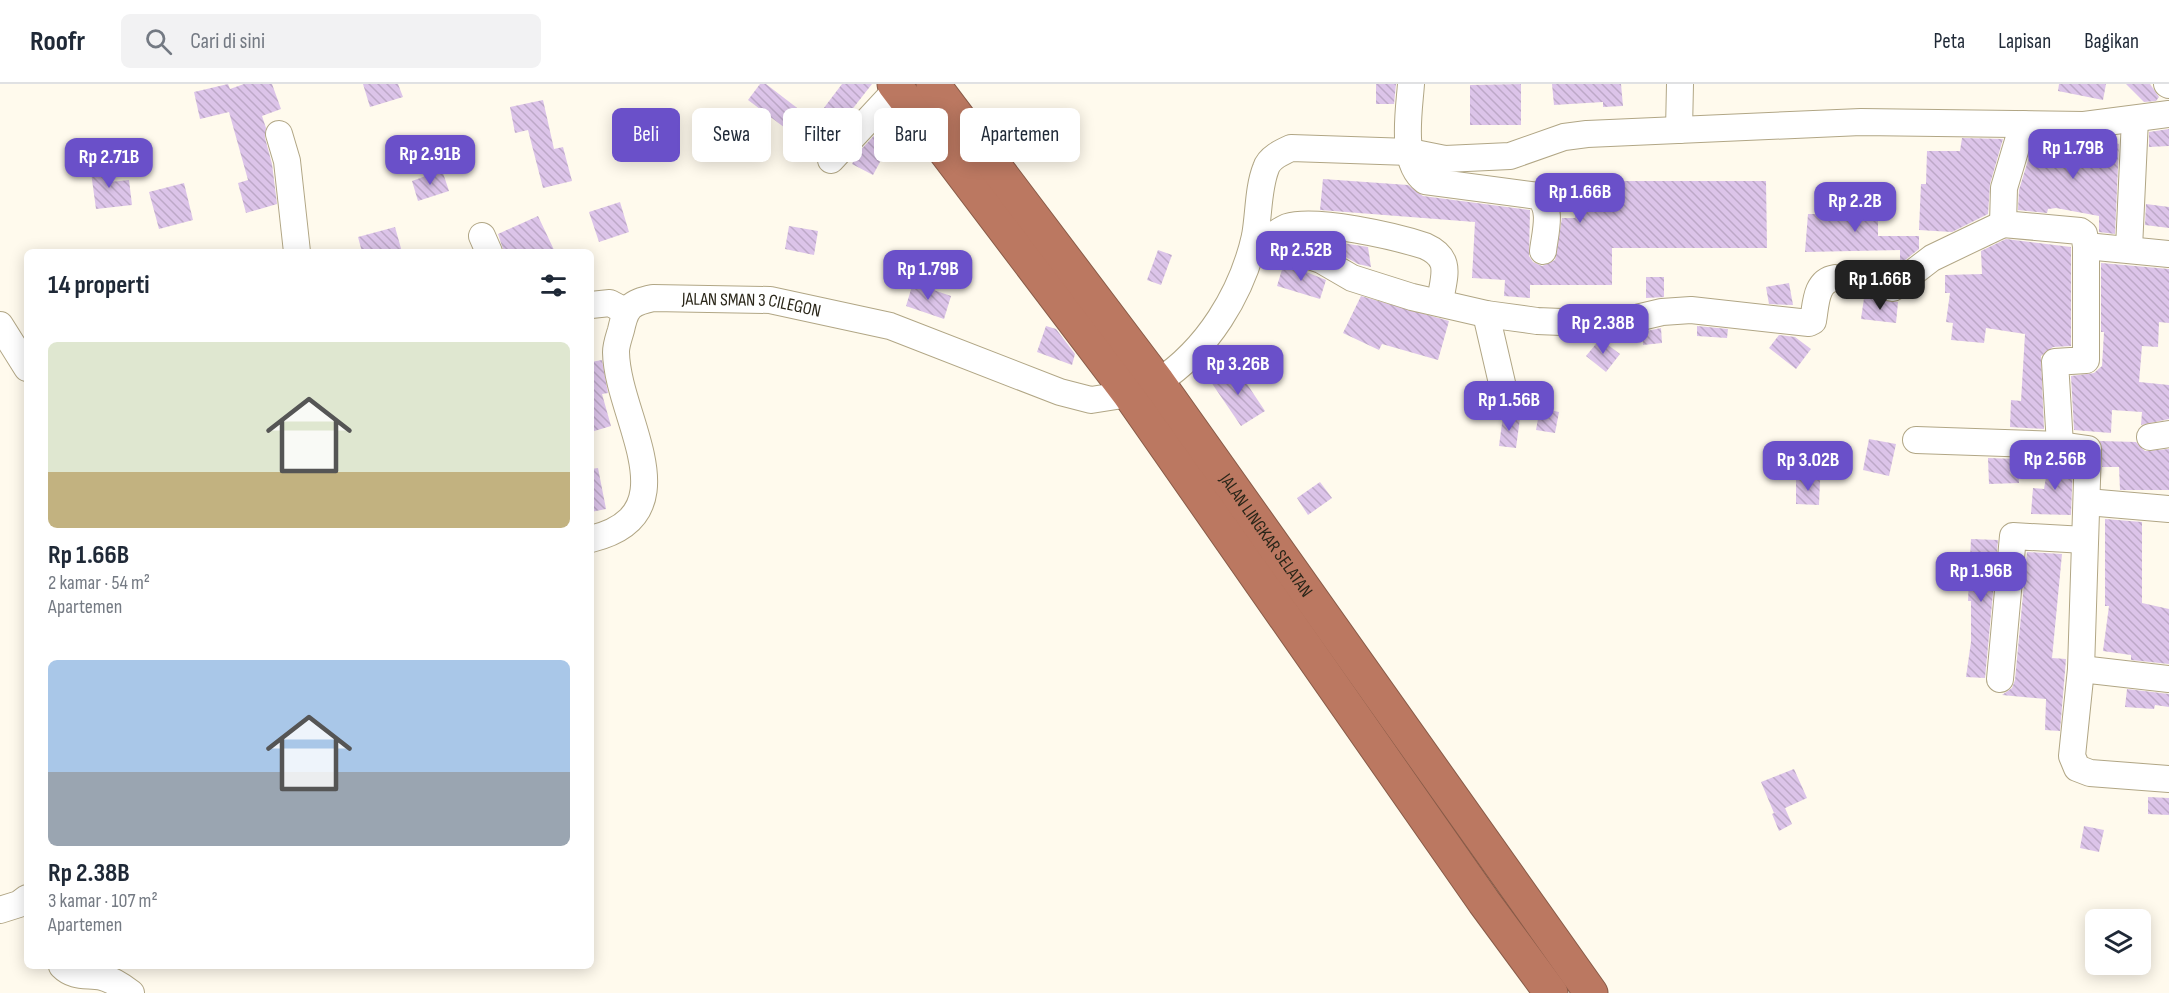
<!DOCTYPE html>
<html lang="id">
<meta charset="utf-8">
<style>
body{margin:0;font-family:"Sofia Sans Condensed",sans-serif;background:#f2f2f3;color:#1f2937;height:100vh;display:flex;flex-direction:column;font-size:22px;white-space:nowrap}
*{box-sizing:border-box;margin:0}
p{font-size:20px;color:#747a83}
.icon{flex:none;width:33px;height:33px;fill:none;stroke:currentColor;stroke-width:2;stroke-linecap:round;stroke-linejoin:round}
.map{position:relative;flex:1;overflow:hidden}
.sheet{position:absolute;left:24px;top:165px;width:570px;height:720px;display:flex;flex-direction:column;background:#fff;border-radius:9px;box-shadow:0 3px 15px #0003}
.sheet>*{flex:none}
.hud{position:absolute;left:612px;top:24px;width:570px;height:54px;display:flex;gap:12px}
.buttons{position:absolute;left:2085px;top:825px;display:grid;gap:12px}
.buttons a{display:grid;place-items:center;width:66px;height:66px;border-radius:9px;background:#fff;box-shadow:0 3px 15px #0003;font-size:30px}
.price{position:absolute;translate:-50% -51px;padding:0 14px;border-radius:12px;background:#6a50c9;color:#fff;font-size:20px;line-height:39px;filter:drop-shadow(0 2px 3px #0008)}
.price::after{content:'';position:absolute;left:50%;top:36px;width:18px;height:14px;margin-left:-9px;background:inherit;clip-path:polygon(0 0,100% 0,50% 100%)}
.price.selected{background:#222;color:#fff}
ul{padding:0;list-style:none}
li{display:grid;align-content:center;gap:12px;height:318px;padding:0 24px}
li span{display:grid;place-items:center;height:186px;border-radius:9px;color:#555}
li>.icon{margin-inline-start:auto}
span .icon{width:108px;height:108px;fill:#fffc;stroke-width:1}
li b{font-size:26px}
h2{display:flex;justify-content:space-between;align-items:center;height:72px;padding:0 24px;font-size:26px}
.pill{padding:0 21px;border-radius:9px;background:#fff;box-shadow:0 3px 15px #0003;font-size:21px;line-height:54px}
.pill.selected{background:#6a50c9;color:#fff}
header{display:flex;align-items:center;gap:36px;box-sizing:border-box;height:84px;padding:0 30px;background:#fff;border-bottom:2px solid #e0e1e3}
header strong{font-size:28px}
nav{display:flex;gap:33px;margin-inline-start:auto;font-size:21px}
.search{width:420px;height:54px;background:#f2f2f3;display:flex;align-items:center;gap:15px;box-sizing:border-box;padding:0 21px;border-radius:9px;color:#747a83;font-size:22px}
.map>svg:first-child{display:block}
.building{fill:url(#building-back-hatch)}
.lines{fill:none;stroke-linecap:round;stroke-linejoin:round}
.minor-casing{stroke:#b1a685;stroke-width:28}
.highway-casing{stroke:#885b48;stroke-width:35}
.minor{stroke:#fff;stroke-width:26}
.highway{stroke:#bb7861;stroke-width:33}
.labels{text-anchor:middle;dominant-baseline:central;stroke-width:5;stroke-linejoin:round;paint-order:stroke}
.street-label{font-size:18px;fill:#2a2619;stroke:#fffaed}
</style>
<header>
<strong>Roofr</strong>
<div class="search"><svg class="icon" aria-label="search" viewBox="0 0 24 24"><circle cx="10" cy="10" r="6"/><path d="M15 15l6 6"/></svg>Cari di sini</div>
<nav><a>Peta</a><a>Lapisan</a><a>Bagikan</a></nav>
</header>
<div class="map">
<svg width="2169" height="909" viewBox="0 0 2169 909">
<defs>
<pattern id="building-back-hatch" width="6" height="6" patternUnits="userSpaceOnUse" patternTransform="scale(1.5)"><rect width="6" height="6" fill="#dcc4e9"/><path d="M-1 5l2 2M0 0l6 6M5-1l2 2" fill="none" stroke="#bda8c7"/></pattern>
</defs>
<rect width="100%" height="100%" fill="#fffaed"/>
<!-- building -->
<path class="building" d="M228,0L230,5L244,0H272L281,25L262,32L266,44L265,54L272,80L277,120L246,129L238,99L248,96L229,28L200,35L194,8Z
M363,0H398L403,13L370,23Z
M760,0H766L814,37L842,0H872L818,69L748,16Z
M1376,0H1396L1394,20H1376Z
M1521,0V41H1470V1Z
M1552,0H1621L1623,22L1603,23V18L1554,21Z
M2059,0H2106L2103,16L2058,7Z
M2126,0H2150L2159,13L2156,17L2144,18Z
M543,16L554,65L563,63L572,97L543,104L528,46L515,49L510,23Z
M882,43L895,50L873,91L852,80L857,70Z
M2169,45V62L2149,63V48Z
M1962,54L2003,55L1990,100L1988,130L1952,148L1919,146L1921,100H1926L1927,67H1960Z
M2103,55L2119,60L2115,150L2099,148V132L2056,124L2048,125L2047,129L2018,126L2019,106L2033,60L2066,64L2067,56Z
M108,78L110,98L129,96L132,121L96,125L90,81Z
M442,86L449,107L418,117L412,97Z
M1323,95L1408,101L1423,112L1530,126L1529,172L1533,178L1542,182L1555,176L1562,134H1575V97H1766L1767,164H1612V201H1530V214L1504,212L1505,196L1472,194L1475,138L1320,126Z
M184,99L193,136L159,145L149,108Z
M620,118L629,148L599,158L589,128Z
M1856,118H1878V152H1919V165L1900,180V166L1805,168L1808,130H1856Z
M2146,120L2169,123V144L2145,141Z
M538,132L555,168H504L498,150Z
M789,142L818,147L814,171L785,165Z
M395,143L402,168H362L358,153Z
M2006,155L2071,163V262L2053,263L2041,272L2044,345L2010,343L2011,316L2021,317L2025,250L1986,244L1984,259L1951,256L1953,239L1946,238L1950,209H1945V191L1982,190L1981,167Z
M1342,159L1368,163L1371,183L1358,180L1328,163V160Z
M1158,166L1172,171L1161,201L1147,196Z
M1284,179L1326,196L1320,215L1277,202Z
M2101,179L2169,185V239L2159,238L2158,263L2142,262L2139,298L2169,301V335L2141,341L2142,328L2112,326L2111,349L2074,346L2071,292L2094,289L2102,282L2104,248H2101Z
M1646,193H1664V213L1646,214Z
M913,199L951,212L944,235L906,222Z
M1789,199L1793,221L1769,220L1766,203Z
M1361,212L1449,237L1438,276L1382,260L1379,266L1343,249Z
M1864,214L1898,218L1896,239L1861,235Z
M1046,242L1056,245L1075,270L1072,281L1037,268Z
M1697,242L1728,245L1727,254L1697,252Z
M1661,244L1662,259L1643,261L1642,248Z
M1779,251L1795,253L1811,265L1796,285L1769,264Z
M1600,255L1620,270L1606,288L1586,272Z
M602,276L608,309L602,310L611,342L591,348V278Z
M1235,282L1265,327L1241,342L1211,298Z
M1540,324L1559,328L1555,349L1536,346Z
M1503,332L1520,334L1516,364L1499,362Z
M1869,355L1896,360L1889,392L1863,386Z
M2100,357L2136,358L2145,367L2169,365V406H2120L2119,383H2102Z
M1988,374L2018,375L2019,399L1989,400Z
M2049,376L2073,378L2071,431L2031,430L2033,404L2044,405Z
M598,384L606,425L591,428V385Z
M1796,396H1820L1819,421L1796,420Z
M1320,398L1332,414L1308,431L1297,414Z
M2105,435L2142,438V519L2169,525V580L2131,576V571L2103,567L2109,522H2105Z
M1971,455L1998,456L1985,594L1966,593L1971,558V517H1968Z
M2027,468L2062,470L2052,574L2066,575L2060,647L2045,646L2046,615L2002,611L2012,604L2015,596Z
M2127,605L2169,610V623L2155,621L2154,625L2125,623Z
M1794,685L1807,714L1774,729L1761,698Z
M2148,713L2169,714V731L2148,730Z
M1785,724L1792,740L1779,747L1772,730Z
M2084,742L2104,746L2099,768L2080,764Z"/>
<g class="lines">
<defs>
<g id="minor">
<path d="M1411,0C1409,28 1400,78 1425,97L1538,112C1553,124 1545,149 1543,167"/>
<path d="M2167,0L2169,1"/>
<path d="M2023,40L2004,104L2003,140L2080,147L2084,150L2086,162V276L2055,278L2060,361"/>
<path d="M1679,46L1680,0"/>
<path d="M279,50L287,77L297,168"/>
<path d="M831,76L898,4"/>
<path d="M482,152L489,168"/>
<path d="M1255,153L1321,176L1352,194L1412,213L1486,230L1537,237L1611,240L1662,228L1691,226L1809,239L1813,237C1816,221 1815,197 1835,194L1893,204L1932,174L2003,140"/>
<path d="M1267,155C1274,151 1280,146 1287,143C1316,134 1394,152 1425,162C1454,175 1443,193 1440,219"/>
<path d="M2086,162L2169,170"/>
<path d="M2129,164L2135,35"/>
<path d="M591,221L610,219L625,227"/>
<path d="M1486,230L1505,312"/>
<path d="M0,241L27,284"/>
<path d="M1158,298C1207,266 1242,210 1255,152C1259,130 1258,104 1266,84C1269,74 1282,68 1291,64L1410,68L1445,75L1510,72L1564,53L1587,50L1861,38L2084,41L2169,30"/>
<path d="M2150,353L2169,350"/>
<path d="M1916,356L2060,361L2088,365L2081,585"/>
<path d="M2087,418L2169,425"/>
<path id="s1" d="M591,455C693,430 617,334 616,268C616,261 619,253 621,246C626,223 630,219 653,214L770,216L890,242L1060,308L1091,316L1129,310"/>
<path d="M2000,595L2013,452L2085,456"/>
<path d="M2169,595L2081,585L2072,672L2077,684L2090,689L2169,695"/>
<path d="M0,826L19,820L27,814"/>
<path d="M62,882C74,894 87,890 102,893C113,896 122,902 131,909"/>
</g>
<g id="highway">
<path d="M894,0L1129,310L1484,818L1551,909"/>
<path id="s2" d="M933,0L1158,298L1591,909"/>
</g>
</defs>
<!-- minor casing -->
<use href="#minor" class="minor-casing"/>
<!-- highway casing -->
<use href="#highway" class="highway-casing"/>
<!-- minor -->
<use href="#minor" class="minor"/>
<!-- highway -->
<use href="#highway" class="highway"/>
</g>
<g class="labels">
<!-- street labels -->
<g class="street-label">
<text stroke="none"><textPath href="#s1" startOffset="390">JALAN SMAN 3 CILEGON</textPath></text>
<text stroke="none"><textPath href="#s2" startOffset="561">JALAN LINGKAR SELATAN</textPath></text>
</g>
</g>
</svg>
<div class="buttons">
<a><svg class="icon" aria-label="layers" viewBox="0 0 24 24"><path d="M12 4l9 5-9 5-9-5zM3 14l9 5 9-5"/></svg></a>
</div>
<b class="price" style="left:2073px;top:96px">Rp 1.79B</b>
<b class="price" style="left:430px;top:102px">Rp 2.91B</b>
<b class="price" style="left:109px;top:105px">Rp 2.71B</b>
<b class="price" style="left:1580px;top:140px">Rp 1.66B</b>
<b class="price" style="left:1855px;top:149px">Rp 2.2B</b>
<b class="price" style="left:1301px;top:198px">Rp 2.52B</b>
<b class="price" style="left:928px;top:217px">Rp 1.79B</b>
<b class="price selected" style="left:1880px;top:227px">Rp 1.66B</b>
<b class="price" style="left:1603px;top:271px">Rp 2.38B</b>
<b class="price" style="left:1238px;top:312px">Rp 3.26B</b>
<b class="price" style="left:1509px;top:348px">Rp 1.56B</b>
<b class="price" style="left:2055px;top:407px">Rp 2.56B</b>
<b class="price" style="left:1808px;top:408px">Rp 3.02B</b>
<b class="price" style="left:1981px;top:519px">Rp 1.96B</b>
<div class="hud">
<a class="pill selected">Beli</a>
<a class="pill">Sewa</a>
<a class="pill">Filter</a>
<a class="pill">Baru</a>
<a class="pill">Apartemen</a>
</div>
<section class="sheet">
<h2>14 properti<svg class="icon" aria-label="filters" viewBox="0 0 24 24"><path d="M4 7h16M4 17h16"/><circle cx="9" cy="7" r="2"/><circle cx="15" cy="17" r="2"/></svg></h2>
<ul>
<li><span style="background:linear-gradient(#dfe7d0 70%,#c2b280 0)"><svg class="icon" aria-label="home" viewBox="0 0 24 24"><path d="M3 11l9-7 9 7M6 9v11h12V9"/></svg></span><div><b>Rp 1.66B</b><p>2 kamar · 54 m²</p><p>Apartemen</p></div></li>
<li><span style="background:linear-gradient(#a9c7e8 60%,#9aa5b1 0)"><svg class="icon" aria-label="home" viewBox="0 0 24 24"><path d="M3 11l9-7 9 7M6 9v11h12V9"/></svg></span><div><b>Rp 2.38B</b><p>3 kamar · 107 m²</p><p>Apartemen</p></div></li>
</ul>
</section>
</div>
